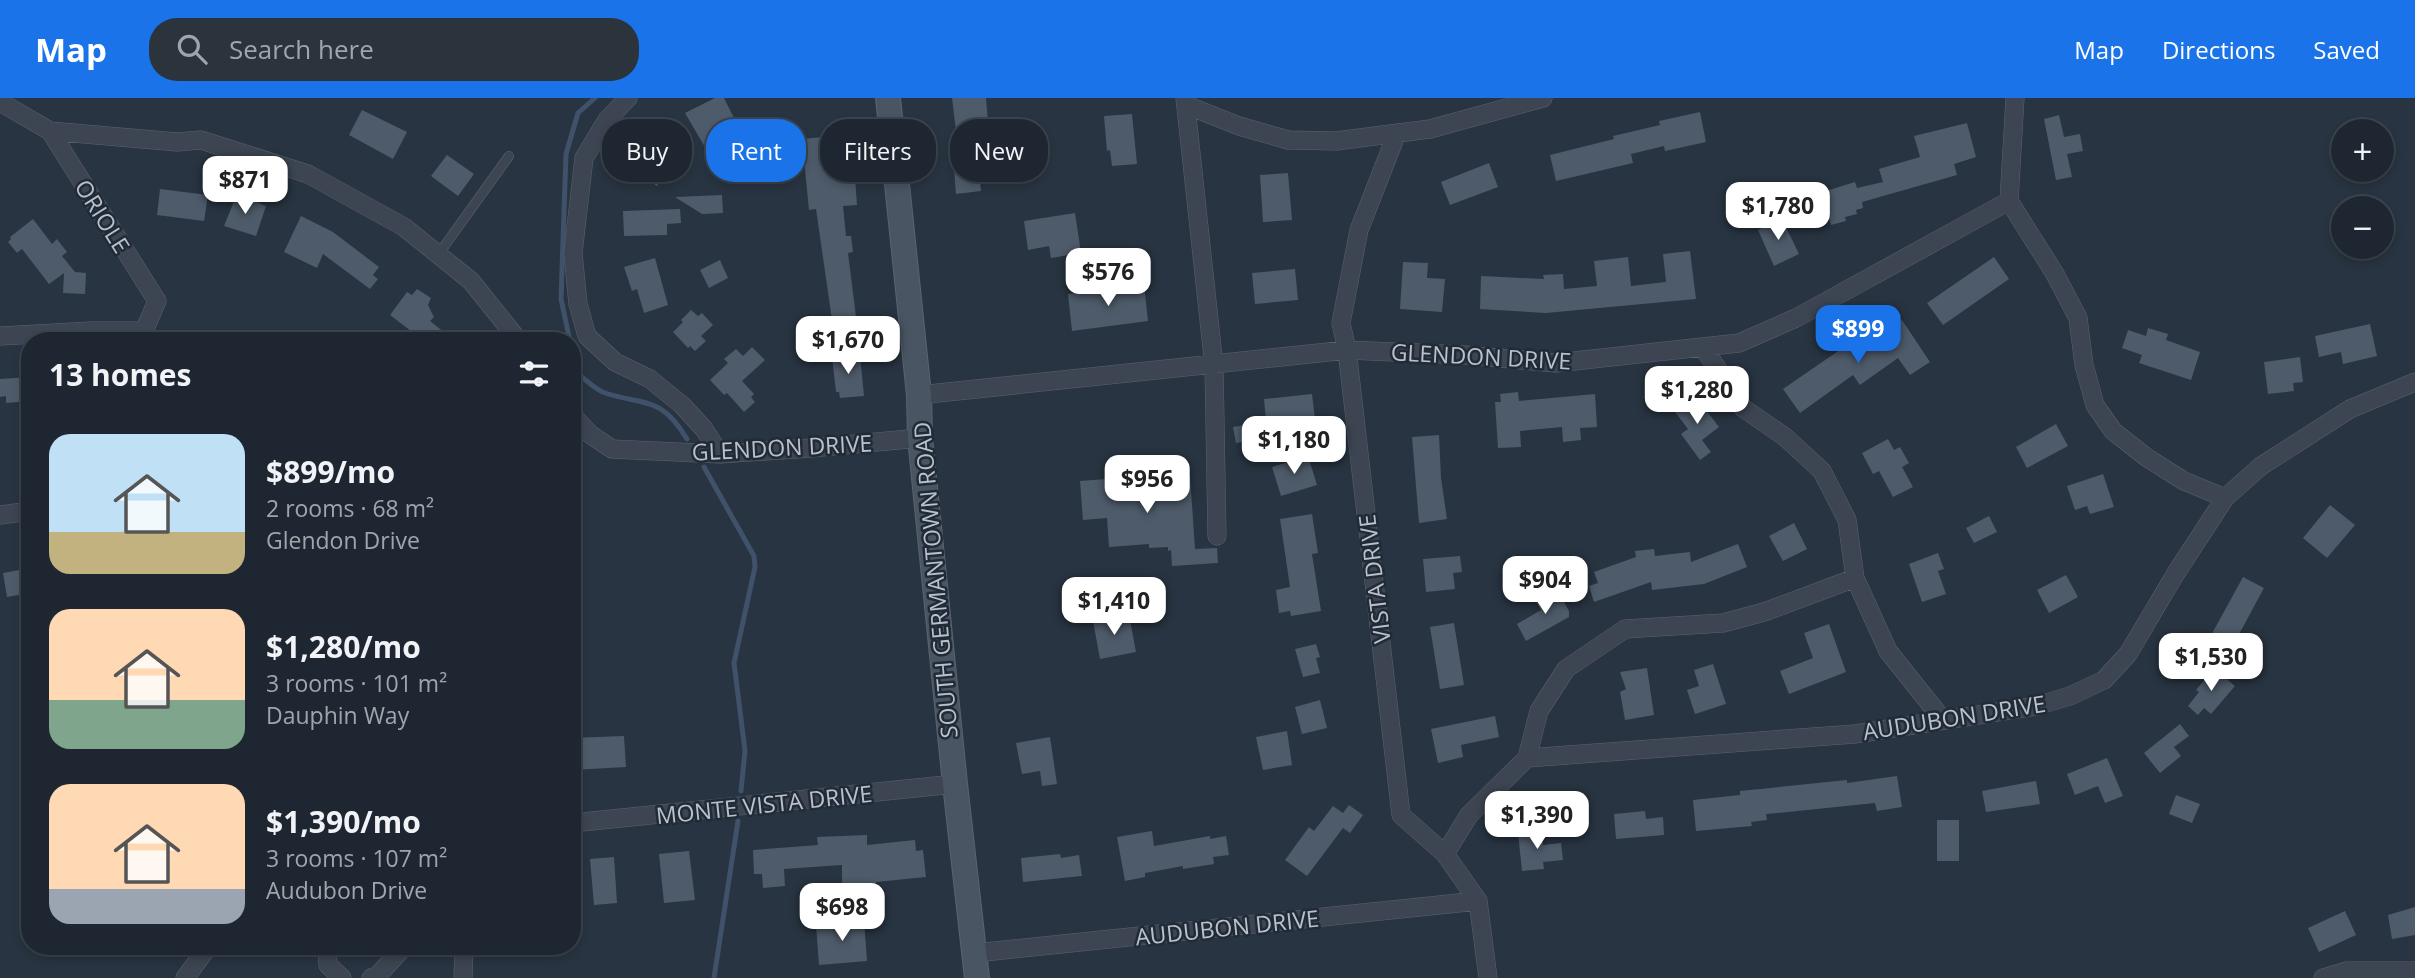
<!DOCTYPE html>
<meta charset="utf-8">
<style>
body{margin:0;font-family:"Open Sans",sans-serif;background:#2b333d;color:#f1f3f6;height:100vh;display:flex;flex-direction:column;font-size:26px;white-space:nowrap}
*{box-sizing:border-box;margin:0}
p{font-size:23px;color:#a1a5ab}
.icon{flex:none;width:38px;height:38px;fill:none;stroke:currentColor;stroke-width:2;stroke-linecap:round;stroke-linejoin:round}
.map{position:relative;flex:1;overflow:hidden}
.sheet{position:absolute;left:21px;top:234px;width:560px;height:623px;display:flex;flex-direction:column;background:#1e2731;border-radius:28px;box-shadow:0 4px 10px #0003,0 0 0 2px #3c444d}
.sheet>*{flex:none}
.hud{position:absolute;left:602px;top:21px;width:665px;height:63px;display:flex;gap:14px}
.controls{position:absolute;left:2331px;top:21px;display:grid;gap:14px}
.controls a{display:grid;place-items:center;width:63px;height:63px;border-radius:50%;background:#1e2731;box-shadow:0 4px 10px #0003,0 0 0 2px #3c444d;font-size:35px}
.price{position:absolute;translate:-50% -60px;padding:0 16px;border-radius:14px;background:#fff;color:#222;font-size:23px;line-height:46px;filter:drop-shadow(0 2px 4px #0008)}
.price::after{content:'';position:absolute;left:50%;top:42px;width:21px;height:16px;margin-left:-10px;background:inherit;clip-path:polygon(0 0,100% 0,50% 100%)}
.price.on{background:#1a73e8;color:#fff}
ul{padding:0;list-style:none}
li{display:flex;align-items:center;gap:21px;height:175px;padding:0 28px}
li span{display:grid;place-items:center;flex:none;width:196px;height:140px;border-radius:21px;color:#555}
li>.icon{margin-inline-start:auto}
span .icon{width:84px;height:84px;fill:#fffc;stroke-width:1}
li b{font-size:30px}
h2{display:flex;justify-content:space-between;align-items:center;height:84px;padding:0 28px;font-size:30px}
.chip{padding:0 24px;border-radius:28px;background:#1e2731;box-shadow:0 4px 10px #0003,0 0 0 2px #3c444d;font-size:24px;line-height:63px}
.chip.on{background:#1a73e8;color:#fff}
header{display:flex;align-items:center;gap:42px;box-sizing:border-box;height:98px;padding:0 35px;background:#1a73e8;color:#fff}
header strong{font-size:33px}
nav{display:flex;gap:38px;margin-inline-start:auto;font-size:24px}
.search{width:490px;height:63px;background:#2b333d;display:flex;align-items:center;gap:18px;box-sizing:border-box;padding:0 24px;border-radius:28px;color:#a1a5ab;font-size:26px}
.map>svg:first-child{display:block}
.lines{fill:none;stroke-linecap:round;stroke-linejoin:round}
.stream{stroke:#3f526a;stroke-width:5}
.building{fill:#4e5b6a}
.service-casing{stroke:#5a636f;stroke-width:10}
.minor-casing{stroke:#5a636f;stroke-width:19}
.secondary-casing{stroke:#5a636f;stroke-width:26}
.service{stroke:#3c4551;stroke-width:9}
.minor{stroke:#3c4551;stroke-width:18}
.secondary{stroke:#4a5564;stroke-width:24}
.labels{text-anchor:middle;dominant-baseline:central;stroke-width:5;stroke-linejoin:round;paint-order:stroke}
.street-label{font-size:23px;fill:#b9c1cb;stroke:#212a37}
</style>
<header>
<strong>Map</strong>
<div class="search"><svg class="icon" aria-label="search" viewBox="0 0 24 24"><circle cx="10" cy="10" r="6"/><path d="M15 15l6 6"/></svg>Search here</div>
<nav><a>Map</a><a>Directions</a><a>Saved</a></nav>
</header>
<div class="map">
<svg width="2415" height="880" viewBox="0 0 2415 880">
<rect width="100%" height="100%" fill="#283441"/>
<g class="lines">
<!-- stream -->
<path class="stream" d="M570,243L561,201L566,56L578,15L595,0
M572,251L578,276C586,282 596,292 605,295C647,308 661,298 687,341
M704,369L754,458L755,469L734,565L745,653L741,693
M714,880L738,723"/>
</g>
<!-- building -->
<path class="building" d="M715,0H724L738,28L722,37L728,48L714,56H709L685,15Z
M952,0H986L988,25L985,36L975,37L981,93L956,96L953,58H959Z
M362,12L407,34L393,61L349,37Z
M1700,14L1706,44L1665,53L1664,48L1631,56L1633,65L1556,83L1550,57L1614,41L1613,38L1660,27L1659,23Z
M1132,16L1137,66L1112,68L1110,52L1107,53L1104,18Z
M2059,17L2064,39L2080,36L2083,53L2067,56L2072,79L2056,82L2044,21Z
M1967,25L1976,59L1954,66L1957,77L1862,104L1863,110L1856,112L1857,116L1845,119L1846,123L1831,127L1829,120L1824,121L1818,100L1827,97L1826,93L1855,84L1857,90L1883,84L1879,71L1920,59L1914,38Z
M660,33L686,48L668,58L678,65V70L673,78L666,74L657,88L635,74L630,82L616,73L627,56L640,64Z
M844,37L851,80H855L857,107L843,108L846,138H851L853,154L848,155L856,219L832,222L816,111L809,112L802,41Z
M447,57L474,76L458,98L431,78Z
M1489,65L1498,89L1450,107L1441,84Z
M1288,75L1292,122L1263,124L1260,77Z
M160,91L208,97L204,123L157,117Z
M237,96L266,108L256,138L224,128Z
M722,97L723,115L702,116L675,99Z
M680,111L681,125L667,126V137L624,138L623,113Z
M1075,115L1081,155L1051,160L1049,148L1028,152L1024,123Z
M301,118L333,134L379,169L373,177L378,181L370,191L323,156L317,170L284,154Z
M33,121L52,146L57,141L67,154L62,158L75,174L86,175L85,196L63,195L64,175L49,186L22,151L17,155L8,144L11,141L10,139Z
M1782,121L1799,156L1774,168L1758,132Z
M1690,153L1696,201L1546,215L1480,211L1481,178L1544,181L1543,177L1563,176L1564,191L1597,188L1594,163L1628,159L1631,188L1666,184L1663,156Z
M1994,159L2009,181L1943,227L1927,205Z
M655,160L668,207L644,215L637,191L632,193L624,169Z
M720,162L728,180L709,190L700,172Z
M1403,164L1428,165L1427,180L1445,181L1442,214L1400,211Z
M1295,171L1298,202L1255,206L1252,175Z
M1144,186L1148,223L1072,233L1068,196Z
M417,191L431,200L428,207L434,219L430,223L455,243H424L390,217L407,194L412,197Z
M691,212L698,218L702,215L713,227L701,238L706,243L695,253L690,248L688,250L673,234L683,224L681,222Z
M1902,222L1930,264L1910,277L1898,260L1860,287L1853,277L1800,315L1783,291L1857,240L1863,248Z
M2370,226L2377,258L2343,266L2341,254L2319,259L2315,238Z
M2148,230L2168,236L2166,242L2200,254L2191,282L2139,265L2142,257L2122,250L2128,232L2146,238Z
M752,249L765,262L742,283L754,296L751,299L755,304L744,314L727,295L724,297L710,282L728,265L724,261L736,251L743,258Z
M860,257L864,298L840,300L839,294H836L832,259Z
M2300,259L2303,284L2293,285L2294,293L2268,296L2264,264Z
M30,279V303L6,305V298L0,299V281Z
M1518,294L1519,303L1595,296L1597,329L1580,330L1581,342L1563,344L1562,329L1520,333L1521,349L1498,350L1495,304H1501L1500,296Z
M1312,296L1316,330L1267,335L1264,301Z
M1696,299L1719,329L1702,342L1711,354L1700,362L1681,336L1688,331L1675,314Z
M1253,326L1255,342L1236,345L1233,329Z
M2056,326L2068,348L2027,370L2016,349Z
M1439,337L1441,380L1447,421L1419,425L1412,339Z
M1888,341L1894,352L1900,349L1909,365L1902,369L1913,389L1893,399L1879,373L1873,376L1862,355Z
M1308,358L1317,387L1281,398L1272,369Z
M2103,376L2114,409L2090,416L2087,408L2075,412L2067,388Z
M1190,377L1195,451L1217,450L1218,465L1172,468L1171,452L1168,453V449L1149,450V446L1109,449L1107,420L1083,422L1080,383L1132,379V382Z
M2330,407L2355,427L2327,460L2303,440Z
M1312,416L1318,455L1312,456L1321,513L1291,518L1290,513L1279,515L1276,492L1290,489L1280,421Z
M1989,418L1997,434L1974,445L1966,430Z
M1794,425L1807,451L1783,463L1769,438Z
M1738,446L1747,469L1704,486L1652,492L1651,484L1594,504L1589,488L1598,485L1594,474L1636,459L1635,453L1654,451L1655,458L1690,454L1691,464Z
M1938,455L1944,471L1938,473L1946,496L1922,504L1909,466Z
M1460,458L1462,474L1453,475L1455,491L1426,494L1423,461Z
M30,470V495L7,499L3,475Z
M2066,477L2078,499L2049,515L2037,492Z
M2243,479L2264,490L2230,553L2209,541Z
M1558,493L1569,513V519L1526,543L1517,526L1541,512L1536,504Z
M1129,517L1136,554L1100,561L1093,523Z
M1454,525L1464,587L1440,591L1430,529Z
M1829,526L1846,574L1789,596L1780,573L1813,560L1804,535Z
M1316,546L1320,559L1316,560L1320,575L1303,579L1295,551Z
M1713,566L1726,606L1695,616L1687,592L1699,588L1694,572Z
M1647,570L1654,617L1625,622L1620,594L1626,591L1620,574Z
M2214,570L2235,588L2211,616L2204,610L2198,617L2188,608L2199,594L2196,592Z
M1320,602L1327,630L1302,636L1295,609Z
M1495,618L1499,639L1461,647L1463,659L1438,665L1431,631Z
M2180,626L2189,638L2174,649L2181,658L2160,675L2144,655Z
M1287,633L1292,667L1263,672L1256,639Z
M624,638L626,669L572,672V640Z
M1050,639L1057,686L1042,688L1040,673L1022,676L1016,645Z
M2107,660L2123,698L2105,705L2098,688L2075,697L2067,676Z
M1897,678L1902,709L1877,713L1875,705L1788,714L1766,716L1767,722L1751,724L1752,728L1696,733L1693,702L1740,697V693L1847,682V685Z
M2036,683L2040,706L1986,714L1982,693Z
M2176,697L2200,706L2192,725L2169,716Z
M1349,707L1363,717L1350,735L1343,730L1307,778L1285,762L1309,729L1314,733L1333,708L1343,715Z
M1645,713L1646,721L1663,719L1664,737L1616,741L1614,716Z
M1937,722H1959V763H1937Z
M1542,732L1543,747L1561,745L1563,762L1543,764L1544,771L1522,773L1518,735Z
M1152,733L1154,748L1210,738V741L1226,738L1229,757L1213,759L1214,766L1183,771V768L1145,775V779L1125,783L1117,739Z
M867,737V747L915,742L916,753L923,752L926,779L876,784V789H842V767L784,771L785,788L763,790L762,776H754L753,752L818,747L817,739Z
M689,753L695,802L664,805L659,756Z
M1060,756L1061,760L1079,757L1082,778L1023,784L1021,760Z
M614,759L617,805L594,807L590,761Z
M2415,809V837L2392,841L2388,817Z
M2345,813L2356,837L2319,854L2308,830Z
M864,823L867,863L819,867L816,827Z"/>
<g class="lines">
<defs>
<path id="service" d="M438,157L509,58"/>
<path id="minor" d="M628,0L607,22L584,60L573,155L578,206L587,238L615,264L650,281L682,307L704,331L720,356
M1185,0L1214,268L1217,438
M2015,0L2009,103L2055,176L2078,220L2084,267L2095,307L2113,333L2146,359L2184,383L2225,400
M0,4L50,33L177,44L201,42L308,76L404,129L471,183L519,243
M1186,7L1239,28L1288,42L1336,43L1430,31L1543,0
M1397,35L1359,132L1341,225L1347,252L1401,717L1445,756L1478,803L1488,880
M0,238L91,233H144L157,203L50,33
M1703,249L1743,310L1785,339L1822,373L1847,422L1855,480L1888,553L1943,622
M919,297L1347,252L1465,257L1556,265L1739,245L1796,220L2009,103
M572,317L591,337L612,351L720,356L811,350L920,340
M0,417L30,413
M1527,660L1539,613L1566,571L1625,531L1723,525L1764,514L1855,480
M572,725L955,686
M1445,756L1469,717L1527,660L1855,636L2036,608L2070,598L2104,582L2128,556L2176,475L2225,400L2261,368L2350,311L2415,284
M327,849L328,867L342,880
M975,855L1478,803
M185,880L208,849
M371,880L378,877L404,849
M463,880L464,849
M2323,880L2346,873H2415"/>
<path id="secondary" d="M888,0L919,297L920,340L955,686L977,880"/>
</defs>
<!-- service casing -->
<use href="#service" class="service-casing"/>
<!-- minor casing -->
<use href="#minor" class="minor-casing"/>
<!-- secondary casing -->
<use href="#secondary" class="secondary-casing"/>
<!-- service -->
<use href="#service" class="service"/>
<!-- minor -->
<use href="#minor" class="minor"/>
<!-- secondary -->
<use href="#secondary" class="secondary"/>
</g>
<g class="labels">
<!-- street labels -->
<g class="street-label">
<text transform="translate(103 118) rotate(58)">ORIOLE</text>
<text transform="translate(1481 258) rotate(3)">GLENDON DRIVE</text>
<text transform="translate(782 349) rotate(-3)">GLENDON DRIVE</text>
<text transform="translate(1374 481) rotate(-97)">VISTA DRIVE</text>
<text transform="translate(935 482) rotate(-95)">SOUTH GERMANTOWN ROAD</text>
<text transform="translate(1954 619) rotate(-9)">AUDUBON DRIVE</text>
<text transform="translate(764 706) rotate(-6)">MONTE VISTA DRIVE</text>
<text transform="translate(1227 829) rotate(-6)">AUDUBON DRIVE</text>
</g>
</g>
</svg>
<div class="controls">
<a>+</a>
<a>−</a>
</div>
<b class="price" style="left:245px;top:118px">$871</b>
<b class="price" style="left:1778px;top:144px">$1,780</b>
<b class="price" style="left:1108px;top:210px">$576</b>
<b class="price on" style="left:1858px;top:267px">$899</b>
<b class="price" style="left:848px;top:278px">$1,670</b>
<b class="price" style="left:1697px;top:328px">$1,280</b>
<b class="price" style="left:1294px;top:378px">$1,180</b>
<b class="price" style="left:1147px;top:417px">$956</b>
<b class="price" style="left:1545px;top:518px">$904</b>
<b class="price" style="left:1114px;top:539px">$1,410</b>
<b class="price" style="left:2211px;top:595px">$1,530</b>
<b class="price" style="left:1537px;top:753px">$1,390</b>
<b class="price" style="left:842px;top:845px">$698</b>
<div class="hud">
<a class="chip">Buy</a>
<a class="chip on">Rent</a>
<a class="chip">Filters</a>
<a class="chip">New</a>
</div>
<section class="sheet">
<h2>13 homes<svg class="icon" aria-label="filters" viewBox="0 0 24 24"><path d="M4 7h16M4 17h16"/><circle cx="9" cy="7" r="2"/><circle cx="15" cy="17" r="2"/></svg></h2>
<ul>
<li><span style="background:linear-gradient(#bfe0f5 70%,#c2b280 0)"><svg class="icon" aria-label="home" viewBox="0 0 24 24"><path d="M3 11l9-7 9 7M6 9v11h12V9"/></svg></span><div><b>$899/mo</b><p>2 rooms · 68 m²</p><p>Glendon Drive</p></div></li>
<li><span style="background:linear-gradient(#ffd9b3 65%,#7fa58c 0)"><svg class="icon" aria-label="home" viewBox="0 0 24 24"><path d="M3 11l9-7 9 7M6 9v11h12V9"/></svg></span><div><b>$1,280/mo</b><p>3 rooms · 101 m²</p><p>Dauphin Way</p></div></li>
<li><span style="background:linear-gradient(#ffd9b3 75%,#9aa5b1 0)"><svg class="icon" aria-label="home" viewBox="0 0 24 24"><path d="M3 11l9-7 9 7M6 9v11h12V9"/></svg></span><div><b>$1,390/mo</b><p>3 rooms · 107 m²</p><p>Audubon Drive</p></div></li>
</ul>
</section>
</div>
